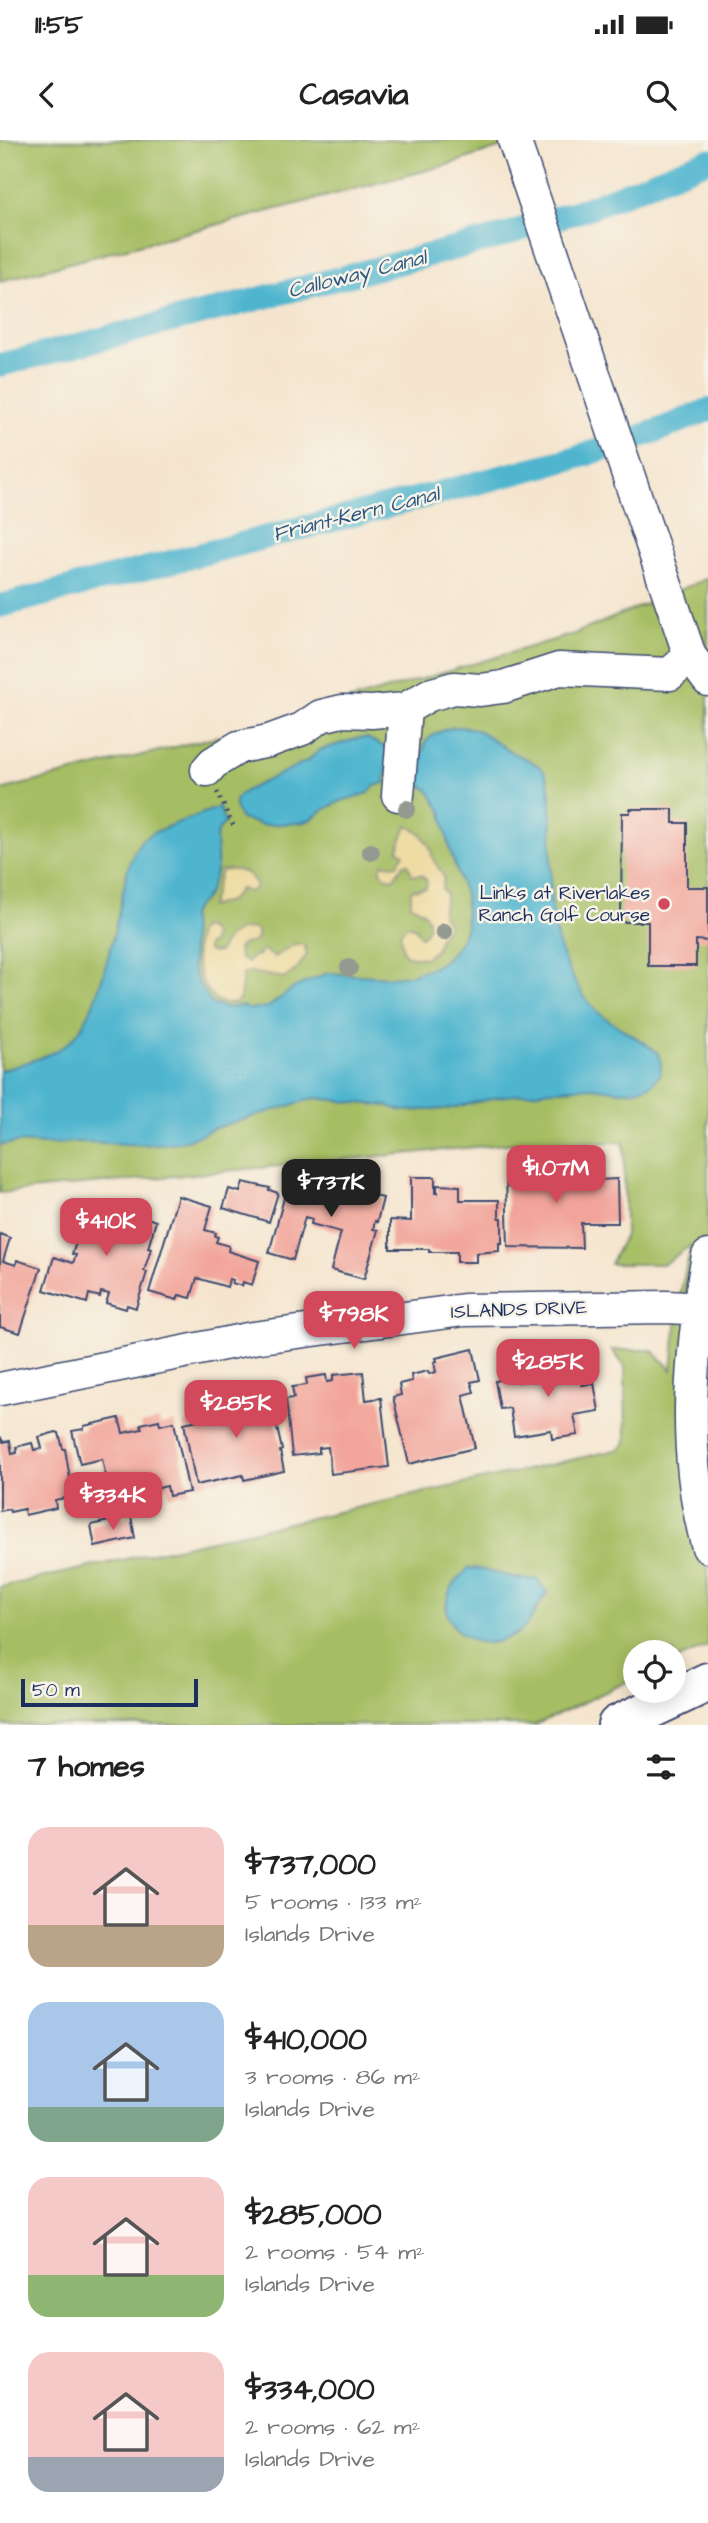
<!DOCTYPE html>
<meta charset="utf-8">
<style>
body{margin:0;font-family:"Architects Daughter",sans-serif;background:#f6f6f6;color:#222;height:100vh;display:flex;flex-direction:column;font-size:26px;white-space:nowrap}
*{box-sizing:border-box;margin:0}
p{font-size:23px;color:#767676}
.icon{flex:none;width:38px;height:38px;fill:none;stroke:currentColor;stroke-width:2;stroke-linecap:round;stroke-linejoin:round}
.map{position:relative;height:1585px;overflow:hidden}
.panel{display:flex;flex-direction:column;background:#fff;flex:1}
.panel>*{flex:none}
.tools{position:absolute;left:623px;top:1500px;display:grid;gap:14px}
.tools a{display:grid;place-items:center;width:63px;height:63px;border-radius:50%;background:#fff;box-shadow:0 4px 18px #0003;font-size:35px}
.scale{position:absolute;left:21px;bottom:18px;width:177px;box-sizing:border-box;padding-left:7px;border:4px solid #1b2f5e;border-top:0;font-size:19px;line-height:24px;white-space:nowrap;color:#1b2f5e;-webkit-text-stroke:5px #f7f3e8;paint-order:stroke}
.price{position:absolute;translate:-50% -60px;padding:0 16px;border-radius:14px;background:#d1495b;color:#fff;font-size:23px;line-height:46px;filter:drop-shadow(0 2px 4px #0008)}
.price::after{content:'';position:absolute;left:50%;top:42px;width:21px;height:16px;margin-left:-10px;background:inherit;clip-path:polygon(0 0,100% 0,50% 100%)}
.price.current{background:#222;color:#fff}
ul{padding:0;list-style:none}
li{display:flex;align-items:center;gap:21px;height:175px;padding:0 28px}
li span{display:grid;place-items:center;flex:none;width:196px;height:140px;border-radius:21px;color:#555}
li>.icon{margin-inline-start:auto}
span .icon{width:84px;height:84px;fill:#fffc;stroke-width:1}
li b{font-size:30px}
h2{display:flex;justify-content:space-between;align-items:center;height:84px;padding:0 28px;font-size:30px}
.status{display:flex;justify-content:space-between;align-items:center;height:49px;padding:0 35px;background:#fff;direction:ltr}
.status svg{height:19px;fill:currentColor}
header{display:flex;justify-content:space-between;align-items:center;height:91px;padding:0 28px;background:#fff;font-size:32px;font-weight:800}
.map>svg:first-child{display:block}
.green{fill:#a6be63;stroke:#607660;stroke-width:2}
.sand{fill:#eeda9e;stroke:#84847e;stroke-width:2}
.water{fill:#50b5cf;stroke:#367296;stroke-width:2}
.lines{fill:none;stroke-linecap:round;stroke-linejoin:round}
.canal{stroke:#50b5cf;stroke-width:24}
.building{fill:#f2a49a}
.minor-casing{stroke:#3c4a6f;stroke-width:35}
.major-casing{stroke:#3c4a6f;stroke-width:42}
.path{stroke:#3c4a6f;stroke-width:4.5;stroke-dasharray:2 5;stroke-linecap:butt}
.minor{stroke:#fff;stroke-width:32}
.major{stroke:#fff;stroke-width:38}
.tree{fill:#949992}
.poi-dot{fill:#d1495b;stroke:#f7f3e8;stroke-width:2.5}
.labels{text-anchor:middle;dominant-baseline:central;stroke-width:5;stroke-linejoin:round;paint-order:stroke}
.poi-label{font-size:19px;fill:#1b2f5e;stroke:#f7f3e8;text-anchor:end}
.street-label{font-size:19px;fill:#1b2f5e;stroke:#f7f3e8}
.water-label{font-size:21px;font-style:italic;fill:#2b5780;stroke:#f7f3e8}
</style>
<div class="status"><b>11:55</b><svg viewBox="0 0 49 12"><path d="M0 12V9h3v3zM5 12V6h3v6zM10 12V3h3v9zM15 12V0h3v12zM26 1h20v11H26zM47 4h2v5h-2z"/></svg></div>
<header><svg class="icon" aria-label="back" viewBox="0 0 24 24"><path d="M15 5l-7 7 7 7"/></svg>Casavia<svg class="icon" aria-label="search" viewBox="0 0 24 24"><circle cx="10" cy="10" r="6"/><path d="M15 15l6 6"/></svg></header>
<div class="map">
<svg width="708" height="1585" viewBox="0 0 708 1585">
<rect width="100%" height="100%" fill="#f7f3e8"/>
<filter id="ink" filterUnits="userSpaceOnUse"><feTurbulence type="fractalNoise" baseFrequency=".0143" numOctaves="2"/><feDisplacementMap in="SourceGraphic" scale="14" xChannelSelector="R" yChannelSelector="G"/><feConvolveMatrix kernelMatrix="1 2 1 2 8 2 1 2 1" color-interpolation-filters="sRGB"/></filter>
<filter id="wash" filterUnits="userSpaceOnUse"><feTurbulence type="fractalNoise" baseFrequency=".00686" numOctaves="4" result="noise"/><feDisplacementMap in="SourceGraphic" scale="28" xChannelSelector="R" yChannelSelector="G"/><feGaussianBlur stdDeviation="1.57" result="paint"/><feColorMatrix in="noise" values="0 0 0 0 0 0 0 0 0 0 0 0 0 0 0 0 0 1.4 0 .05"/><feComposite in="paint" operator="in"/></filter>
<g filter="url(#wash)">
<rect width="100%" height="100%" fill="#f5e5ce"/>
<!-- green -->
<path class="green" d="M0,0H523L447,25L0,141Z
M708,438V1506L674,1521V1512H635V1538L535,1585H0V1447L620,1309L626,1302L625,1227L612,1210H652L672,1230L678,1165L691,1105L664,1124H610L625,1095L624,1002L505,1004L0,1053V650L273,583L574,494Z"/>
<!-- sand -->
<path class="sand" d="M407,685L421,694L430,707L433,719L444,737L442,749L446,754L442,774L449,785L440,796L436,810L425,818L407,816L403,811L400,794L407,785L416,788L421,797C436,785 426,770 411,765V750L426,748L427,741L422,735H412L408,724L403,725L393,739L386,737L380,730L383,724L397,725L404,714L398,710Z
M227,730C239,729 254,733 256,747L250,752L240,749L231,760L210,767L221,731Z
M200,788H208L213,794L212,802L207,806V810L212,813L219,812C227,796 236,787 255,789L257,791V799L251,803L243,804L238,809L240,819L247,822L254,816L259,815L260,811L264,810L274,817L295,804L304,805L307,814L297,829L285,838L249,832L243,834L240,859L235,863L223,864C198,851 190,814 200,788Z"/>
<!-- water -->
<path class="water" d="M454,587C481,586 486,596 506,609C518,617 535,620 543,630C559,651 547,739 552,769C554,789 560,812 569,831C576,844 588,865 600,874C618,888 640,898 658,913L661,923L660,935L651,945L637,950L621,951L592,947L560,949L499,957L447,969L403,971L387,966L315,958L212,989C175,1013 122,1002 80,1002C69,1002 59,1004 48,1004C29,1003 19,1001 0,1005V930C11,929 20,924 31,921C43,917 59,911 69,902C97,880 113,797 121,762C125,742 128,718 141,701C147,692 205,673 219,667L225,683C210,694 219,711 217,726C216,734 210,752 205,758C200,765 194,766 191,776L193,829L197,841L212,864L224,868L243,866L248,869L268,867L295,847L327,833L391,837L409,835L434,827L447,818L460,802L466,787L465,756L450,710L442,672L428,650L410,638L412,621C423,615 422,614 425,604C429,594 445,590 454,587Z
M359,598H367L389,609L385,643L374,646L369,653L341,661L325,669L310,680L300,683L262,685L241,679C233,665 231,660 245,651L307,621L320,610Z
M468,1428C491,1428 514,1442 537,1439L547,1453C536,1466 531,1487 514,1495C510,1497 494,1503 489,1503C462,1503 436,1478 451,1449C455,1442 463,1435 468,1428Z"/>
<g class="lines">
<!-- canal -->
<path class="canal" d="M0,225L492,99L591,67L708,20
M0,466L582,316L659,290L708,270"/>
</g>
<g id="blocks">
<!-- building -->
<path class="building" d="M630,669H673V683H687V747H708V801L696,800V826H648V782H621L622,673H630Z
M542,1020V1038H547V1033H574V1025L599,1024V1040L617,1039L618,1083H581L582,1108L508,1107L506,1034H510V1021Z
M341,1033L374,1043L371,1055L383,1058L377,1082L375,1081L373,1089L378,1090L364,1139L331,1130L341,1092L311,1084L312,1079L305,1077L293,1120L269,1113L290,1036L304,1040L305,1035L338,1044Z
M411,1037H435V1053H437V1045L460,1046V1060H499V1078H502V1103H499V1111L476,1113V1122H457V1112H429V1109H390V1080L411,1081Z
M243,1042L270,1048L269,1050L278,1053L269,1082L223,1068L229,1049L240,1052Z
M178,1056L212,1066L205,1090L216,1093L215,1096L218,1097L216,1102L229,1106L228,1111L259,1121L252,1145L243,1142L242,1146L232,1143L233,1140L229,1139L227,1147L197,1138L191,1158L179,1155L177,1160L149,1152Z
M91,1062L111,1068V1065L156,1081L148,1108L151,1109L144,1131L147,1132L136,1168L127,1165L126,1169L106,1163L109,1154L101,1152L100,1157L89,1154L87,1163L44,1150L54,1117L73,1123L76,1115L72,1114Z
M0,1094L10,1098L3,1121L16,1125L17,1120L41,1128L20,1193L0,1187Z
M473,1209L480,1240L471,1242L474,1252L463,1255L475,1308L409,1324L393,1257L401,1255L399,1244L412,1241L411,1235L428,1231L429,1234L436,1232L434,1222L437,1221L436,1218Z
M570,1218V1220L578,1219L582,1245L594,1243L599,1271L574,1275L578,1295L552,1299L551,1290L514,1296L510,1268L500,1269L495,1241L500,1240L499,1237L517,1234L518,1242L523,1241L522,1234L543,1231L544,1237L549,1236L547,1221Z
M363,1232L366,1260L381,1258L389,1327L331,1334L328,1307L319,1308V1313L292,1316L286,1259L294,1258L292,1247L307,1245L306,1238L326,1235L327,1242L333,1241V1235Z
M268,1247L282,1310L280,1311L284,1331L244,1340L243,1335L196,1345L184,1283L203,1279V1275L229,1269L227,1259L241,1256L240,1253Z
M119,1278L123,1293L142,1289L141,1284L159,1280L160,1285L174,1282L189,1352L169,1356L167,1346L133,1354L137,1369L114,1373L102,1319L80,1324L72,1291L84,1289V1286Z
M56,1292L59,1293L63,1309H65L73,1356L55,1360L56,1368L25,1375L24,1369L10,1372L9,1369L0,1371V1296L3,1302L10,1301L12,1314L17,1313L16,1307L32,1303L34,1310L42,1308L39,1297Z
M131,1376L135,1398L95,1407L91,1385Z"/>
</g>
</g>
<g filter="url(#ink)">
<use href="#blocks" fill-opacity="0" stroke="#3c4a6f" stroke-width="2"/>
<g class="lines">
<defs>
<path id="minor" d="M514,0L690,516L708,540
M405,569L429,555L454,548L480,550L503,547L559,529L670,534L690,516
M207,630L213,623L239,607L269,601L302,589L321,576L342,571L372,572L405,569L398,655
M708,1116C690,1210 681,1313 708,1407
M0,1249L253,1198L464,1170L666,1167L708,1169"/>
<path id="major" d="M617,1585L708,1542"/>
</defs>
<!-- minor casing -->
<use href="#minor" class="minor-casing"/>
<!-- major casing -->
<use href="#major" class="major-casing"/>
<!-- path -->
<path class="path" d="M217,652L235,689"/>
<!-- minor -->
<use href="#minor" class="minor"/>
<!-- major -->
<use href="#major" class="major"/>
</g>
<!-- trees -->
<g class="tree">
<circle cx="407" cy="669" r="9"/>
<circle cx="371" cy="712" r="9"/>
<circle cx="444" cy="792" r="9"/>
<circle cx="349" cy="828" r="9"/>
</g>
</g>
<!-- markers -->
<circle class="poi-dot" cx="664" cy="764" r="7"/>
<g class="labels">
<!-- poi labels -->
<g class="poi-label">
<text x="650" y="753">Links at Riverlakes<tspan x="650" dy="22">Ranch Golf Course</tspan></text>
</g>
<!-- street labels -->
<g class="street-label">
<text transform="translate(519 1170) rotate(-2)">ISLANDS DRIVE</text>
</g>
<!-- water labels -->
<g class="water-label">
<text transform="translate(357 134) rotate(-14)">Calloway Canal</text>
<text transform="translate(356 374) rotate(-14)">Friant-Kern Canal</text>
</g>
</g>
</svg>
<div class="tools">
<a><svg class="icon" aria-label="locate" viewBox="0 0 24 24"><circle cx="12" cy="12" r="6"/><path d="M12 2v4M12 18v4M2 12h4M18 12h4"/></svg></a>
</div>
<div class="scale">50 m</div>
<b class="price" style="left:556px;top:1065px">$1.07M</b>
<b class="price current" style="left:331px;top:1079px">$737K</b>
<b class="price" style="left:106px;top:1118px">$410K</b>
<b class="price" style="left:354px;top:1211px">$798K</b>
<b class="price" style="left:548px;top:1259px">$285K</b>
<b class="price" style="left:236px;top:1300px">$285K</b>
<b class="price" style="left:113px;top:1392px">$334K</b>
</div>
<section class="panel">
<h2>7 homes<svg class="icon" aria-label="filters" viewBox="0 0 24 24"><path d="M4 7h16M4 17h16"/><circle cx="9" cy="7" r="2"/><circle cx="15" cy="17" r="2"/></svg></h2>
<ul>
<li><span style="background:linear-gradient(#f6c9c9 70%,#b9a48a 0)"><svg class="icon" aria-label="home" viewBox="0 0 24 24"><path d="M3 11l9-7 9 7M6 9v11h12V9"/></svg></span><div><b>$737,000</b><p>5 rooms · 133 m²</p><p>Islands Drive</p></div></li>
<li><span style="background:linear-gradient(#a9c7e8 75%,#7fa58c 0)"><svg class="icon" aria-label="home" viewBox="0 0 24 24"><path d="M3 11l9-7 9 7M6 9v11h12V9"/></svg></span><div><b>$410,000</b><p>3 rooms · 86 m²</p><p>Islands Drive</p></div></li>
<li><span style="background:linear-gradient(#f6c9c9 70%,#8fb573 0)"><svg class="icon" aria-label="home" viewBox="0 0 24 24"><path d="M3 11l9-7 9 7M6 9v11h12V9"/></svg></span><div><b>$285,000</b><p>2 rooms · 54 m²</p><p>Islands Drive</p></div></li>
<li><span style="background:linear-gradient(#f6c9c9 75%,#9aa5b1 0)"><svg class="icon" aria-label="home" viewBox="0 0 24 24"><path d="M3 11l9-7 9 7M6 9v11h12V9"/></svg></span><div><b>$334,000</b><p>2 rooms · 62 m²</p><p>Islands Drive</p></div></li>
</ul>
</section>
